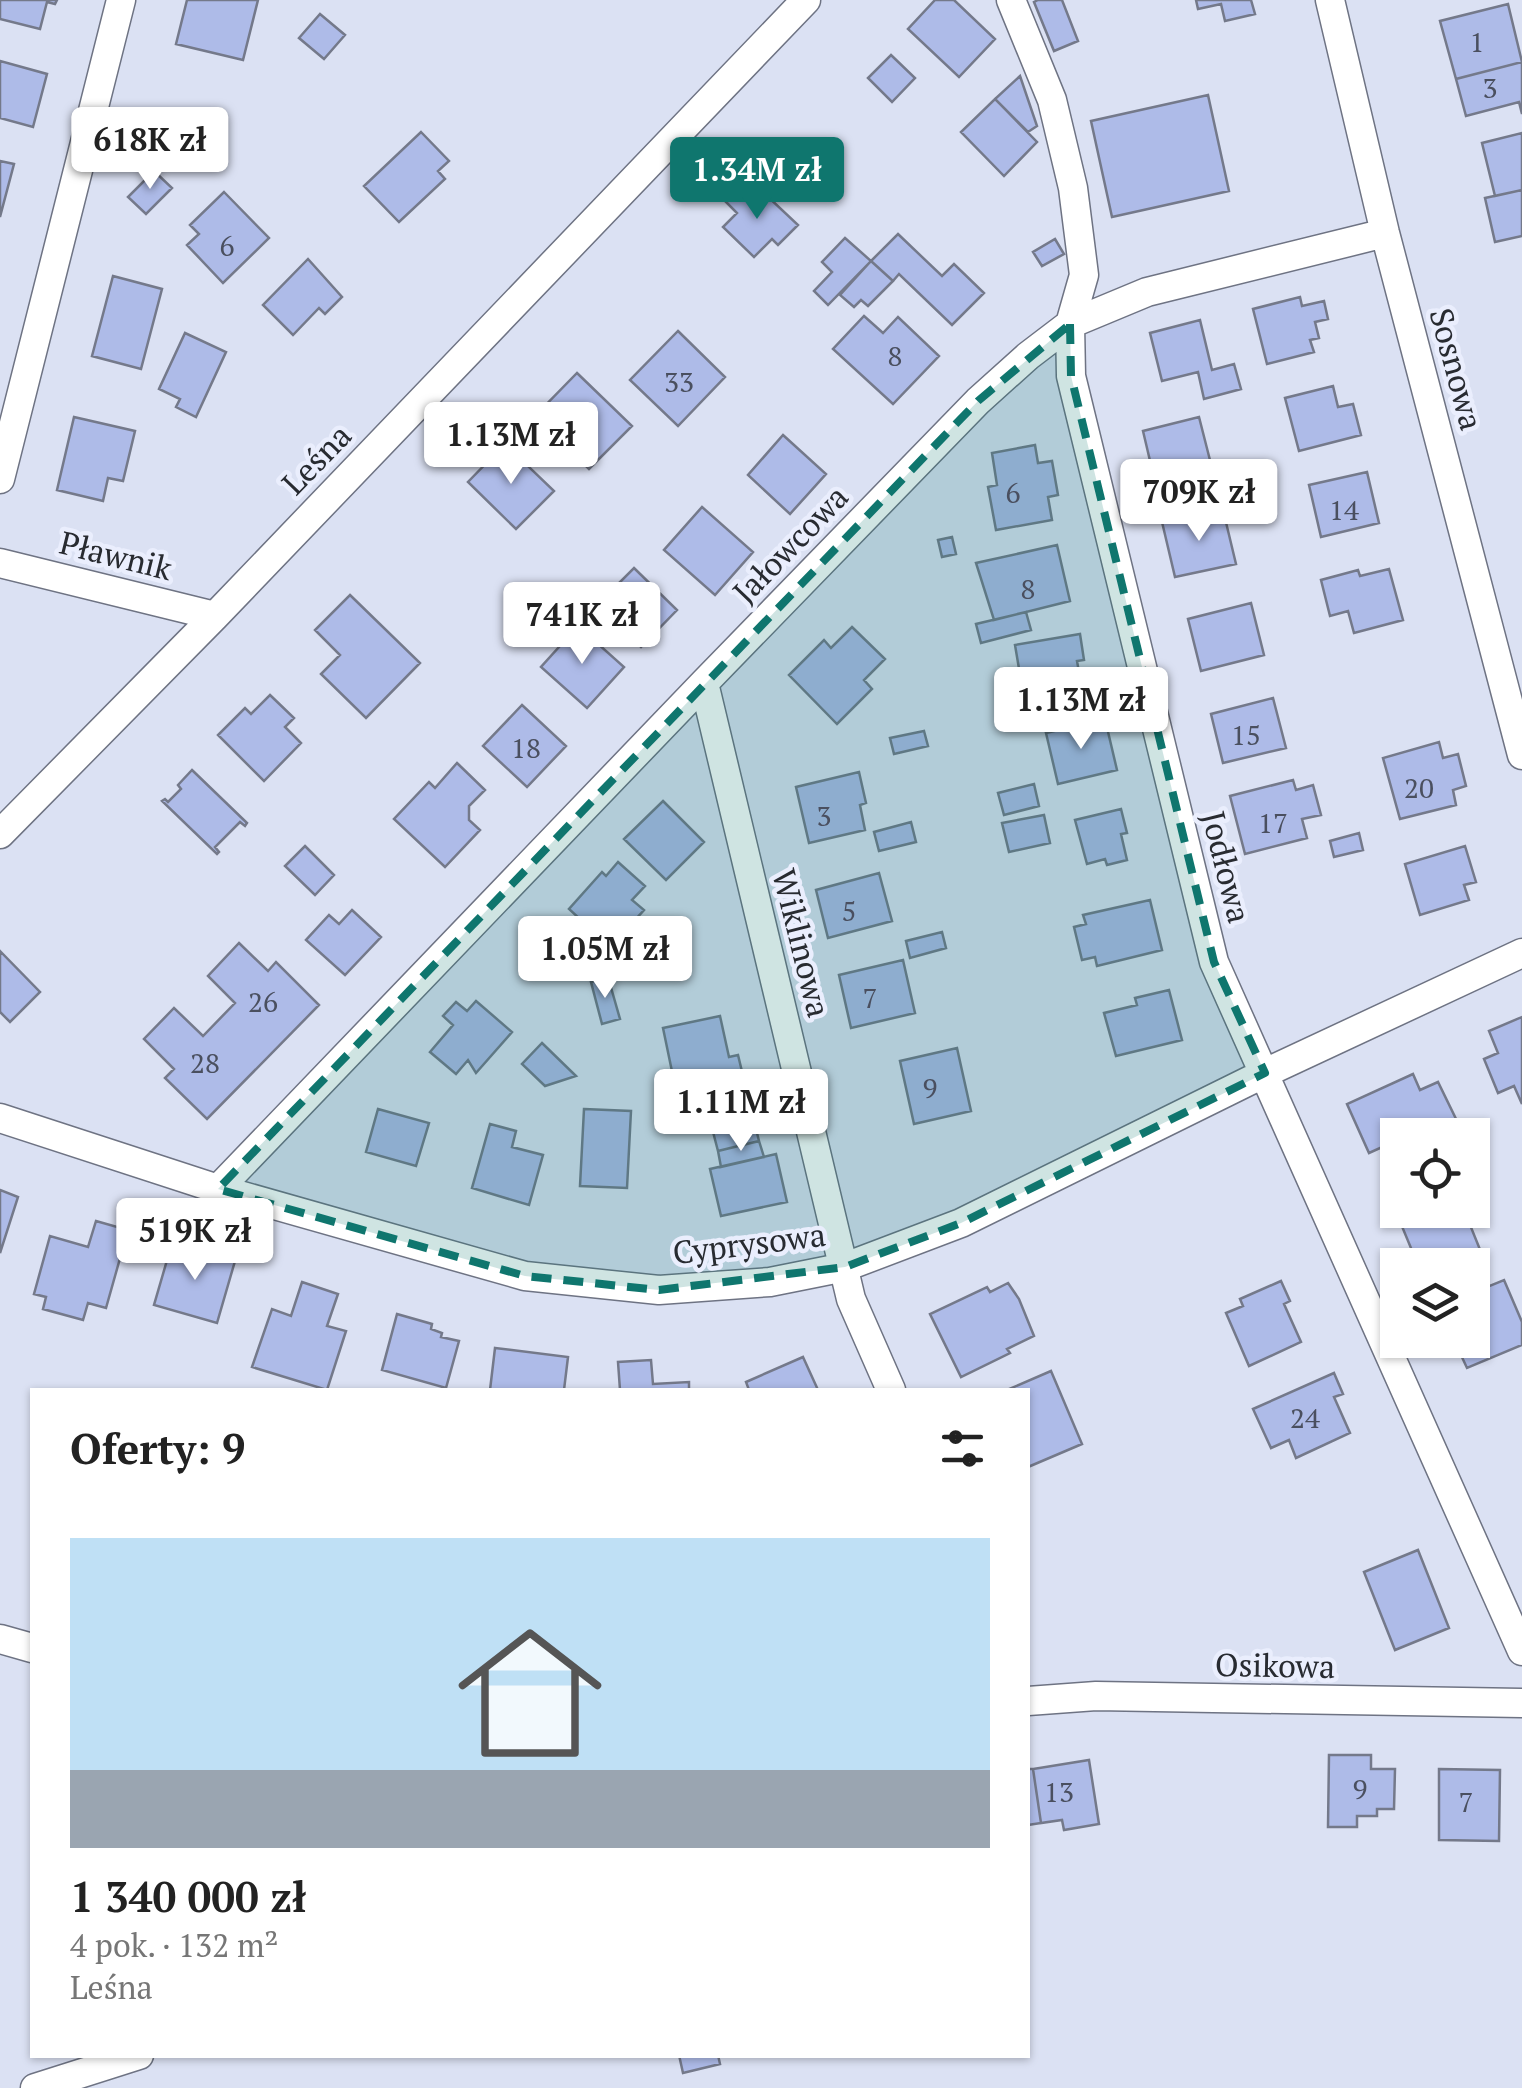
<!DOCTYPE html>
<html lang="pl">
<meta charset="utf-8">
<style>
body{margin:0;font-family:"PT Serif",serif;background:#f2f2f2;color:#222;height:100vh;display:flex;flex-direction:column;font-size:38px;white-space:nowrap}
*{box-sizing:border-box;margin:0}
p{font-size:32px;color:#767676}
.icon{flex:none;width:55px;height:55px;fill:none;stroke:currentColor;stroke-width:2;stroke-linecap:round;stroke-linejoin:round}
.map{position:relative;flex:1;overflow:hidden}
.drawer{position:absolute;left:30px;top:1388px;width:1000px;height:670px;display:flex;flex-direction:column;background:#fff;border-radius:0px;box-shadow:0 2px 8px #0004}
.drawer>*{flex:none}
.fabs{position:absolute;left:1380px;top:1118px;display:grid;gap:20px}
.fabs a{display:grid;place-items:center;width:110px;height:110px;border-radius:0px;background:#fff;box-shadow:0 2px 8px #0004;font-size:50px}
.price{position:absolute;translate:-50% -85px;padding:0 22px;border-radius:10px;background:#fff;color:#222;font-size:32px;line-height:65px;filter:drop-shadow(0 2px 5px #0008)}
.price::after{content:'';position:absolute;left:50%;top:60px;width:30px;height:22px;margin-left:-15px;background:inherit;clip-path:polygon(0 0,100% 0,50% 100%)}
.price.active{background:#0f766e;color:#fff}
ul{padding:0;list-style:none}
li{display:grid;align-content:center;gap:20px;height:530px;padding:0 40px}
li span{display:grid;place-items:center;height:310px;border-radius:0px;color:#555}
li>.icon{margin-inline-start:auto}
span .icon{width:180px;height:180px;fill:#fffc;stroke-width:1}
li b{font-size:42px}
h2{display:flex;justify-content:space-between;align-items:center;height:120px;padding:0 40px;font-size:42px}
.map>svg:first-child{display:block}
.building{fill:#aebbe8;stroke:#74798a;stroke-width:2.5}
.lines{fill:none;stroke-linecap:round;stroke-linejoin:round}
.minor-casing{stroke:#6e7383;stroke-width:31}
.minor{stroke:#fff;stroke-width:28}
.marked{fill:#0f766e;fill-opacity:0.2;stroke:#0f766e;stroke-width:8;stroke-dasharray:20 12;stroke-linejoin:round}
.labels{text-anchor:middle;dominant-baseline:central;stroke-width:9;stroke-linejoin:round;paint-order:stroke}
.number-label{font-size:28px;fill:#4a4f5f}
.street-label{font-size:32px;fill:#282b31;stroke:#eaeefd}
</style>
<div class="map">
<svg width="1522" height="2088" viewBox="0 0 1522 2088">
<rect width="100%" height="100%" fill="#dbe1f3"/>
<!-- building -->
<path class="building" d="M0,0H57L55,4L47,2L40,29L0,19Z
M187,0H258L243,60L176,44Z
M935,0H954L995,39L959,77L908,29Z
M1038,0H1062L1078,41L1054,51L1034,2Z
M1196,0H1251L1255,14L1225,21L1221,4L1198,9Z
M1508,4L1522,62L1456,79L1440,21Z
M320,14L345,35L324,59L299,38Z
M891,55L915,78L892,102L868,78Z
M0,61L47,74L33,127L0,118Z
M1522,62V114L1519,102L1466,116L1456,79Z
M1020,76L1037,126L1028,132L995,99Z
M1208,95L1229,191L1112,217L1091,121Z
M995,99L1037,142L1004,176L961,132Z
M421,132L449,161L438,171L445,179L399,222L364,186Z
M1522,133V190L1495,196L1482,143Z
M0,161L14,164L0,217Z
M154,171L172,188L146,214L128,197Z
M741,187L756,201L764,193L798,225L778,245L772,239L754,257L723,227L737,213L726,202Z
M1522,190V236L1495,242L1485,198Z
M224,192L269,238L223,283L187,245L199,234L190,225Z
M898,234L942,276L954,264L984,293L952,325L899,274L893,281L871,261Z
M845,238L871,261L828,305L814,291L832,272L822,262Z
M1055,239L1064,254L1042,266L1033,252Z
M308,259L342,297L325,314L319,308L293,335L263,305Z
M871,261L893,281L868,306L861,300L854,307L840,295Z
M113,276L162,289L141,369L92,356Z
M1300,297L1302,306L1324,301L1328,319L1315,322L1319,338L1310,340L1314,352L1267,364L1253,309Z
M864,316L883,333L898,317L939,356L893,404L833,349Z
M1200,320L1212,370L1234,364L1241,389L1204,399L1198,372L1162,381L1150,333Z
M678,331L725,377L678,426L630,380Z
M185,333L226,352L196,417L176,407L180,399L159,389Z
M577,373L632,426L589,469L535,416Z
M1333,386L1338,407L1353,404L1361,435L1299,451L1285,398Z
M74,417L135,431L123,481L108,478L103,501L57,490Z
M1199,417L1212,468L1155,482L1143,431Z
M783,435L826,474L790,514L748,475Z
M505,444L554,491L516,529L468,482Z
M1035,445L1038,463L1052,461L1058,495L1048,497L1052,520L996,530L988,487L997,485L992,453Z
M1367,472L1379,523L1321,537L1309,485Z
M702,507L753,552L715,595L664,550Z
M1208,511L1210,518L1224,514L1236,564L1175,577L1162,522Z
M952,537L956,554L942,557L938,540Z
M1057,545L1070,601L994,620L976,563Z
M634,568L677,610L641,647L598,604Z
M1389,569L1403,620L1354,633L1348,611L1330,616L1321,580L1358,570L1360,576Z
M350,595L420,663L366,718L321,674L340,655L315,630Z
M1251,603L1264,655L1201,671L1188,619Z
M1026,612L1031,630L981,643L976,624Z
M578,626L624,667L587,708L541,667Z
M852,627L885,659L864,680L872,689L837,724L789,675L824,640L831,648Z
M1080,634L1084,660L1077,661L1083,694L1025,704L1015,645Z
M270,695L294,718L285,727L301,743L264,781L218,735L245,708L251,714Z
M1273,698L1286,748L1223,763L1211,714Z
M522,705L566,746L527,787L483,746Z
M1105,719L1117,770L1058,784L1046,733Z
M924,731L928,746L894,754L890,738Z
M1439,742L1443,758L1458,754L1466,786L1453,790L1456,805L1400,819L1383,758Z
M457,763L485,790L469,806V820L480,830L445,867L394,819L429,782L435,788Z
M192,770L247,823L245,826L240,822L215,847L219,852L217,854L162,801L165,799L168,802L181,789L178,785Z
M859,772L866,803L860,805L865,830L809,843L796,787Z
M1293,780L1296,790L1313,785L1321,815L1302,819L1307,838L1245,854L1230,796Z
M1034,784L1039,806L1004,815L998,793Z
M663,801L704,842L666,880L624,839Z
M1121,809L1127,833L1121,834L1127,860L1107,865L1105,859L1087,864L1075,820Z
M1044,815L1050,843L1009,852L1002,823Z
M911,822L916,842L879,851L874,832Z
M1359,833L1363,850L1334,857L1330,841Z
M305,846L334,875L315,895L285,866Z
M1465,846L1476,882L1464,885L1469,900L1420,915L1405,864Z
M618,862L645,886L632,900L644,910L610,947L569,909L602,872L606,876Z
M879,873L892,921L828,938L816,890Z
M1150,900L1162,950L1097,966L1095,957L1082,960L1074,927L1086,924L1083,915Z
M352,910L381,937L345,975L306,940L329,915L339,924Z
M942,932L946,948L910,958L906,941Z
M239,943L268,971L276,962L319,1005L207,1119L165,1078L174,1069L144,1039L174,1008L203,1036L235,1003L208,976Z
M0,951L40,992L10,1022L0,1012Z
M903,960L915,1013L851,1028L839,975Z
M608,977L620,1019L602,1024L591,982Z
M1169,990L1182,1040L1116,1056L1104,1013L1137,1005L1135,998Z
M476,1001L512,1032L476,1073L468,1060L456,1074L430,1052L453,1025L443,1016L456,1002L467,1011Z
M720,1016L729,1057L738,1055L753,1117L712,1128L707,1104L680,1110L663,1028Z
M1522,1017V1104L1514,1086L1498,1093L1484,1059L1498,1053L1489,1031Z
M542,1043L576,1076L545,1086L522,1064Z
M957,1048L971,1111L914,1124L900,1061Z
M1413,1074L1420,1090L1438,1082L1457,1121L1437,1131L1439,1135H1398V1140L1369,1153L1347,1104Z
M378,1109L429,1123L416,1166L366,1152Z
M584,1109L631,1111L627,1188L580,1186Z
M753,1117L759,1141L718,1151L712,1128Z
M490,1124L516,1131L512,1147L543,1155L529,1205L472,1188Z
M759,1141L764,1157L721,1167L718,1151Z
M776,1154L787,1202L721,1216L710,1169Z
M0,1190L18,1197L0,1253Z
M1435,1210H1464L1483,1257L1463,1265H1418L1401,1224Z
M96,1221L128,1230L106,1308L88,1303L83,1320L43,1309L46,1297L34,1294L50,1236L88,1247Z
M172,1243L235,1261L217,1323L154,1305Z
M1504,1280L1522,1322V1345L1467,1368L1454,1340H1472V1293Z
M1281,1281L1290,1301L1284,1304L1301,1342L1249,1366L1226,1313L1243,1306L1240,1299Z
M302,1282L338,1294L327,1326L346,1331L327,1390L252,1367L272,1309L291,1316Z
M1008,1283L1019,1299L1034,1336L1007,1349L1010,1353L961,1377L930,1314L987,1287L990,1292Z
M397,1314L432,1324L431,1329L442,1333L441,1337L459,1341L446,1388L382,1370Z
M495,1348L568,1357L564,1390H490Z
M803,1357L818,1390H749L746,1382Z
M651,1360L653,1384L689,1382V1390H620L618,1362Z
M1051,1371L1082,1444L1028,1467V1390H1007Z
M1334,1373L1343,1394L1334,1397L1350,1433L1296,1458L1289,1440L1271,1448L1253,1409Z
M1418,1550L1449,1628L1395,1650L1364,1572Z
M1329,1755H1371V1769H1395L1394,1809H1377V1816H1357V1827H1328Z
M1089,1760L1099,1824L1064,1830L1062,1820L1041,1823L1033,1769Z
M1028,1769H1033L1041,1823L1028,1825Z
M1439,1769L1500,1770L1499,1841L1439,1840Z
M679,2055H718L720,2064L683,2073Z"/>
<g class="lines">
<defs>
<path id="minor" d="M1011,0L1052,100L1073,188L1084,275L1070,324L1071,376L1214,962L1522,1651
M1330,0L1385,233L1522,755
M0,479L121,0
M0,563L215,616
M704,683L851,1299L891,1390
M0,834L215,616L806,0
M0,1118L218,1189L525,1276L659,1290L770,1282L845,1267L961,1223L1265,1073L1522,953
M218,1189L704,683L978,401L1028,356L1070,324L1147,292L1385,233
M0,1639L32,1648
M1028,1701L1096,1696L1522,1703
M35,2088L139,2055"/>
</defs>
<!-- minor casing -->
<use href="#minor" class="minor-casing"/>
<!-- minor -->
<use href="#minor" class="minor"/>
</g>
<!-- marked area -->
<path class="marked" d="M1070,324L1071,376L1214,962L1265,1073L961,1223L845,1267L659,1290L525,1276L218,1189L978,401Z"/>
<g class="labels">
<!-- number labels -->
<g class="number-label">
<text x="1477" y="41">1</text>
<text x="1490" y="87">3</text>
<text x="227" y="245">6</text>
<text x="895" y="355">8</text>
<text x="679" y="381">33</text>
<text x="1013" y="492">6</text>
<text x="1344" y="509">14</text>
<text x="1028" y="588">8</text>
<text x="1246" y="734">15</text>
<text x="526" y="747">18</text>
<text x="1419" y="787">20</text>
<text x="824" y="815">3</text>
<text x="1273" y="822">17</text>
<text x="849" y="910">5</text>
<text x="870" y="997">7</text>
<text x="263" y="1001">26</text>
<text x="205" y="1062">28</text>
<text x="930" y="1087">9</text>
<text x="1305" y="1417">24</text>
<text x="1360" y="1788">9</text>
<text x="1059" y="1791">13</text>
<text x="1466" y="1801">7</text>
</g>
<!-- street labels -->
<g class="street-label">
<text transform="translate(1457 369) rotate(75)">Sosnowa</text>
<text transform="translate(316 459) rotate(-46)">Leśna</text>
<text transform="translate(790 544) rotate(-46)">Jałowcowa</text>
<text transform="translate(116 555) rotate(14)">Pławnik</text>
<text transform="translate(1227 867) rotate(76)">Jodłowa</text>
<text transform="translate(802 943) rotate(76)">Wiklinowa</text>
<text transform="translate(749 1243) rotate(-7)">Cyprysowa</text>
<text transform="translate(1275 1665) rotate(1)">Osikowa</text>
</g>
</g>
</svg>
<div class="fabs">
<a><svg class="icon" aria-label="locate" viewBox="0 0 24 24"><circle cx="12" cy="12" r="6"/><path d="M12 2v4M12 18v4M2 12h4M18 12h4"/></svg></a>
<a><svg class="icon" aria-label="layers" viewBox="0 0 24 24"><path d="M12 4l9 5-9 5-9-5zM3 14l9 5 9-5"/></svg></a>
</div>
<b class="price" style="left:150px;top:192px">618K zł</b>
<b class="price active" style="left:757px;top:222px">1.34M zł</b>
<b class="price" style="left:511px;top:487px">1.13M zł</b>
<b class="price" style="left:1199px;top:544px">709K zł</b>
<b class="price" style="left:582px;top:667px">741K zł</b>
<b class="price" style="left:1081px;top:752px">1.13M zł</b>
<b class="price" style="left:605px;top:1001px">1.05M zł</b>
<b class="price" style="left:741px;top:1154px">1.11M zł</b>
<b class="price" style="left:195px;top:1283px">519K zł</b>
<section class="drawer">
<h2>Oferty: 9<svg class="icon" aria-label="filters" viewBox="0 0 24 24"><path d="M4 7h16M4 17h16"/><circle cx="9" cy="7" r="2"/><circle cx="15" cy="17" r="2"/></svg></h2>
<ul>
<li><span style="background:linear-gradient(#bfe0f5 75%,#9aa5b1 0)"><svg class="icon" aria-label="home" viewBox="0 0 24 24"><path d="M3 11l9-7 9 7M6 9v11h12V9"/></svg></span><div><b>1 340 000 zł</b><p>4 pok. · 132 m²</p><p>Leśna</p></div></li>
</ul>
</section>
</div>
